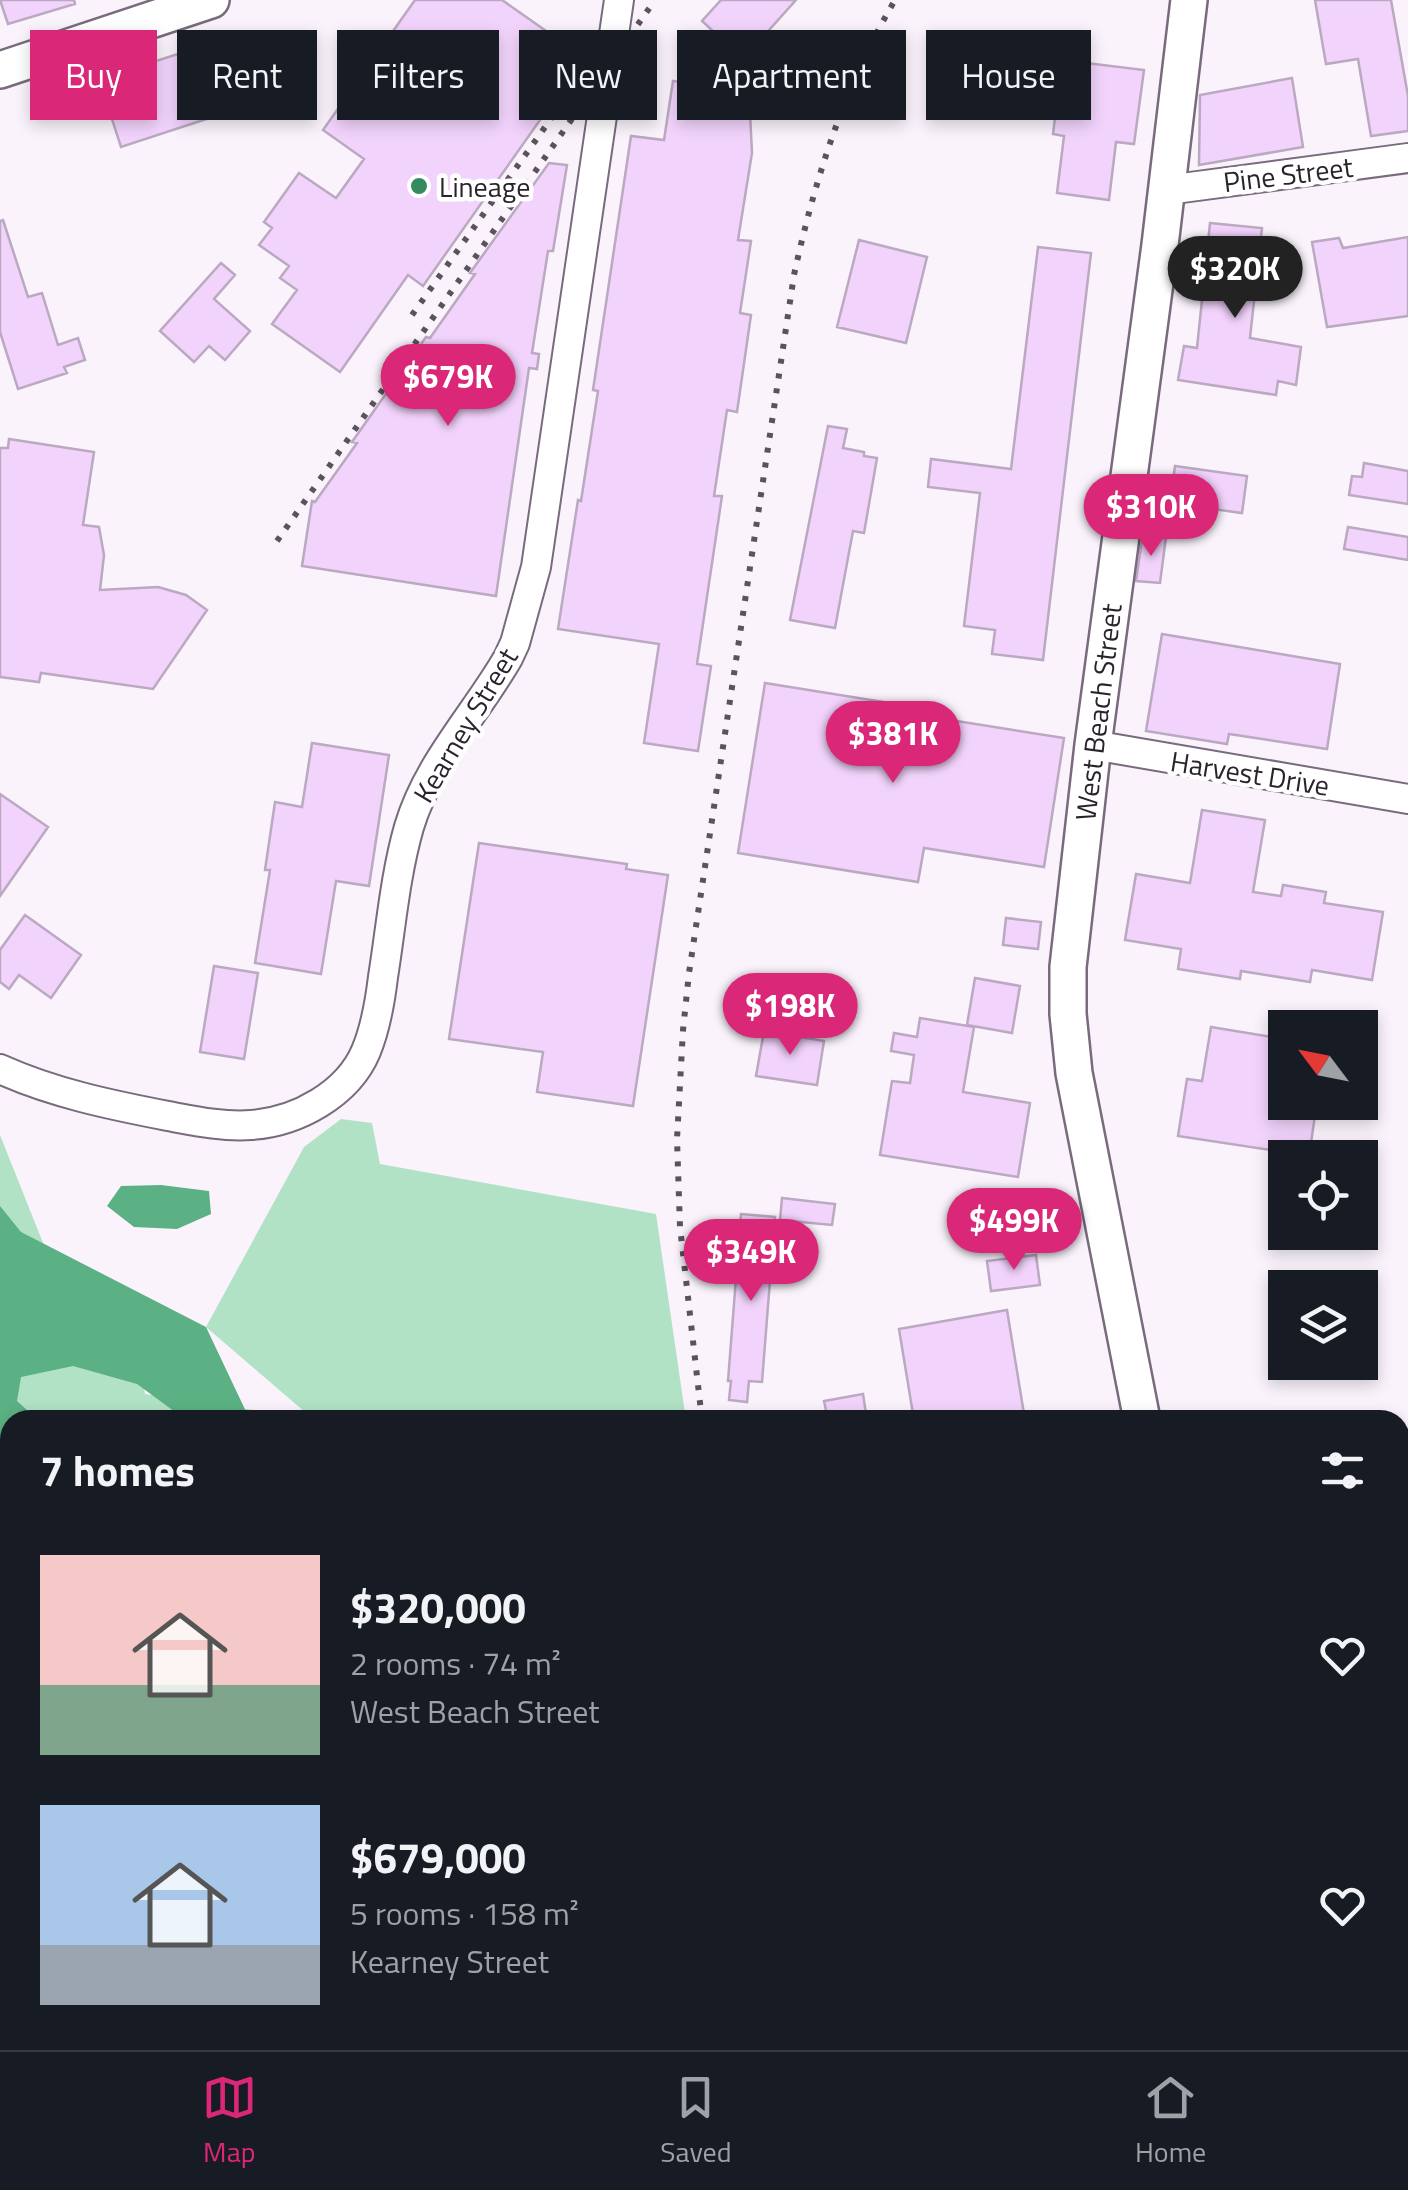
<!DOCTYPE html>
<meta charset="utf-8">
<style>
body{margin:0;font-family:"Titillium Web",sans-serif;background:#242831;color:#f1f3f6;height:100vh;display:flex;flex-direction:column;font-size:38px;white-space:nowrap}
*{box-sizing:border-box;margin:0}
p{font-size:32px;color:#9ea1a6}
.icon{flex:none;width:55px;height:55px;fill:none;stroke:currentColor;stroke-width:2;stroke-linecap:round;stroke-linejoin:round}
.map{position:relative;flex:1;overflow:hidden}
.drawer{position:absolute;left:0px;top:1410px;width:1410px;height:640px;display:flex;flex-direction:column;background:#171b24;border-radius:30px 30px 0 0;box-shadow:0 5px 15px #0003}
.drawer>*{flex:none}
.banner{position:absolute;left:30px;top:30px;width:1350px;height:90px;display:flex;gap:20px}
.needle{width:65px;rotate:302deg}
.buttons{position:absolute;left:1268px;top:1010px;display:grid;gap:20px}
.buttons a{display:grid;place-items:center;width:110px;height:110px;border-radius:0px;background:#171b24;box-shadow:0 5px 15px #0003;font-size:50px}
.price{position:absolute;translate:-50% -85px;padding:0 22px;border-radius:35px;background:#db2777;color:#fff;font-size:32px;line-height:65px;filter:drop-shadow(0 2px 5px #0008)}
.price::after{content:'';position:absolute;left:50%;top:60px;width:30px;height:22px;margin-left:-15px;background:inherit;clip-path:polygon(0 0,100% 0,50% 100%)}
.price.current{background:#222;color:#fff}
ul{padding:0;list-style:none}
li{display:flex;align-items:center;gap:30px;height:250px;padding:0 40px}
li span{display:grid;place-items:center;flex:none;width:280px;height:200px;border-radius:0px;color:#555}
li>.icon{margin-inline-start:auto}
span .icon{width:120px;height:120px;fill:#fffc;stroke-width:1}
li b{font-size:42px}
h2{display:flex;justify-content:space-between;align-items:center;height:120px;padding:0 40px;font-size:42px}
.tag{padding:0 35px;border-radius:0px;background:#171b24;box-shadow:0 5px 15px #0003;font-size:35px;line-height:90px}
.tag.current{background:#db2777;color:#fff}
.tabs{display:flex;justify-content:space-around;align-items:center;height:140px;border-top:2px solid #363941;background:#171b24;font-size:28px;color:#9ea1a6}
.tabs a{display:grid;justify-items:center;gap:5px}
.tabs .current{color:#db2777}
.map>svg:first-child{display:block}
.green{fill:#b1e2c5}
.water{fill:#5bb183}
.building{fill:#f2d3fc;stroke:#baa9c0;stroke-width:2.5}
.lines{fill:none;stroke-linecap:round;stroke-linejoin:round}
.minor-casing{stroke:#796a7e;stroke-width:32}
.major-casing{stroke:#796a7e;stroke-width:40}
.minor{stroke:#fff;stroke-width:28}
.major{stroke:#fff;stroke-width:35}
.rail{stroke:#5a535c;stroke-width:6;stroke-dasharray:5 10;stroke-linecap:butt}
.poi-dot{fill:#338b5f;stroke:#fff;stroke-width:4}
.labels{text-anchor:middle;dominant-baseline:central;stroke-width:9;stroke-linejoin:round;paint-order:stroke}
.street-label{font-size:28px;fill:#2a232c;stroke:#fff}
.poi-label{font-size:28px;fill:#2a232c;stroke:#fff;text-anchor:start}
</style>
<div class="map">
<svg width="1408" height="2050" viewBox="0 0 1408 2050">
<rect width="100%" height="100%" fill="#faf3fc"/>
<!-- green -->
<path class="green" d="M341,1119L372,1123L380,1164L656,1214L686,1420H10V1542L0,1534V1135L53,1268L134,1330L145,1394L313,1419L206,1327L304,1147Z
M389,2040H771L772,2050H385Z"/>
<!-- water -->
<path class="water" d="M161,1185L209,1191L211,1214L177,1229L134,1227L107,1206L121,1186Z
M0,1206L21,1232L206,1327L250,1420H186L137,1384L73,1366L21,1377L17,1401L38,1420H10V1500L0,1491Z
M262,2040H358L350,2050H263Z"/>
<!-- building -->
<path class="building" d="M0,0H74L75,4L8,24Z
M415,0H502L569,47L525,110L540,120L423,286L408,275L340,372L272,324L297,290L280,278L289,266L259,245L272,228L264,222L299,173L336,198L364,159L323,130Z
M721,0H796L743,59L702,21Z
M1315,0H1391L1408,96V131L1371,136L1358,59L1326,64Z
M203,46L225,113L121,147L99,79Z
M1062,60L1144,70L1134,144L1116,142L1109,200L1057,193L1064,136L1053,134Z
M1292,78L1303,147L1199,165L1200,95Z
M673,81L749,92L752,153L738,240L751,241L740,313L751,315L737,412L727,410L714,496H722L697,664L711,666L698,751L644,743L659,644L558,629L578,500L581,501L598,391L593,390L631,136L664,140Z
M549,163L567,165L553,251H548L532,353L539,354L537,369L529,368L496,596L302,566L312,501L315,502L357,443L352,442L426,337L430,338L475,274L470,273Z
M3,220L28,297L42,293L58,345L78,338L85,360L64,367L67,373L18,389L0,332V221Z
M1210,223L1262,228L1250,338L1301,347L1296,385L1278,381L1276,395L1178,380L1184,346L1197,348Z
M1408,237V316L1327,327L1312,242L1339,238L1343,248Z
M859,240L927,257L906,343L837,327Z
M1038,247L1091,253L1043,660L992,654L995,630L964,626L980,493L928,487L931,459L1011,469Z
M221,263L235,275L214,299L250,331L225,360L209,346L194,362L160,331Z
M828,426L847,429L843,448L864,452V456L877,458L864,533L853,531L835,628L790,620Z
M9,439L94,452L83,525L99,527L104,555L100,590L158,587L186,595L207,610L153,689L41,673L39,682L0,677V448H8Z
M1364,463L1408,471V504L1349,495L1352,476L1362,477Z
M1175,466L1247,476L1242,513L1170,503Z
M1348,527L1408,537V560L1344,549Z
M1143,534L1166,537L1160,583L1136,581Z
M1162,634L1340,664L1327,749L1229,734L1227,744L1146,731Z
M765,683L946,712L944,719L1064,738L1044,867L924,848L918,882L738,853Z
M312,743L389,755L369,886L336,881L321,974L255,963L270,870H265L275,802L302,807Z
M0,794L48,827L0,896Z
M1202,810L1265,820L1253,892L1281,896L1283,885L1326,892L1324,903L1383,912L1372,980L1312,970L1310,982L1241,971L1240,979L1178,969L1181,949L1125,940L1136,874L1190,883Z
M479,843L627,864L626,869L668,875L633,1106L537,1092L543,1052L449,1039Z
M25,915L81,955L51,998L19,975L9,989L0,982V950Z
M1006,918L1041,922L1038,949L1003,945Z
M214,966L258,973L244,1059L200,1052Z
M975,978L1020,986L1012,1033L967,1025Z
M920,1018L974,1027L963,1092L1030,1103L1018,1177L880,1155L892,1081L910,1083L914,1055L891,1051L894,1033L917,1037Z
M1211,1027L1285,1039V1102H1317L1309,1156L1178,1136L1187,1079L1202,1081Z
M764,1031L824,1041L817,1085L756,1076Z
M782,1198L835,1204L832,1225L780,1220Z
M741,1214L775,1217L762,1382L749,1381L747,1402L729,1400L731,1381H728Z
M1036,1255L1040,1285L991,1291L987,1261Z
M1007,1310L1025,1420H914L899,1329Z
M863,1394L867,1420H828L824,1401Z"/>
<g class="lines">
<defs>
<path id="minor" d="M1167,190L1408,158
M1093,745L1408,799
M0,1069C53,1093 111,1105 168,1116C195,1121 223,1127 251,1125C297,1122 348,1094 366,1051C376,1027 380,1002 383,977C391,927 395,876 409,827C428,763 475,715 508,658L515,643L536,567L619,0
M0,1815L10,1875
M0,2006L10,2004
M36,2040L38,2050"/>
<path id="major" d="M0,70L211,0
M1142,1420L1074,1073L1068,1014V967L1093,745L1160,245L1189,0
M1260,2040L1262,2050"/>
</defs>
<!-- minor casing -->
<use href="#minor" class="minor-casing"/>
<!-- major casing -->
<use href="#major" class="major-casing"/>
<!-- minor -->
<use href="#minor" class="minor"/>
<!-- major -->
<use href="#major" class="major"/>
<!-- rail -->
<path class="rail" d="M412,315L589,65L614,38
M277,541L655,0
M702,1420L680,1227L677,1139L683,1030L689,973L794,275C815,178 845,85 895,0
M785,2040L787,2050
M1018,2040L1020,2050"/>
</g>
<!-- markers -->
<circle class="poi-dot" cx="419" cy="186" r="10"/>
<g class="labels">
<!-- street labels -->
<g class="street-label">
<text transform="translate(1288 174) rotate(-7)">Pine Street</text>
<text transform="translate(1098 712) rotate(-83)">West Beach Street</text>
<text transform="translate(465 725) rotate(-59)">Kearney Street</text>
<text transform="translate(1250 773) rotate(9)">Harvest Drive</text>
</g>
<!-- poi labels -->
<g class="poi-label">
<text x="439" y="186">Lineage</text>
</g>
</g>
</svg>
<div class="buttons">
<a><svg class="needle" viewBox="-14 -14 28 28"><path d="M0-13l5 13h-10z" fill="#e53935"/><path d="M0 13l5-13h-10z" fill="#9ea1a6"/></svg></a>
<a><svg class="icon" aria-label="locate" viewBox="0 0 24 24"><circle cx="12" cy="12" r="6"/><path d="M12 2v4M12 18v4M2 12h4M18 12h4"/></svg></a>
<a><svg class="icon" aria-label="layers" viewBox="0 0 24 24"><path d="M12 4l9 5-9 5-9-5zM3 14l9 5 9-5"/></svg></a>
</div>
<b class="price current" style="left:1235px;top:321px">$320K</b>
<b class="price" style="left:448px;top:429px">$679K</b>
<b class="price" style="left:1151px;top:559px">$310K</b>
<b class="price" style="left:893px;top:786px">$381K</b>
<b class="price" style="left:790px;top:1058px">$198K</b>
<b class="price" style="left:1014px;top:1273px">$499K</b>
<b class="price" style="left:751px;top:1304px">$349K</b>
<div class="banner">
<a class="tag current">Buy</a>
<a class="tag">Rent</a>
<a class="tag">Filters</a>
<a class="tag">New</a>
<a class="tag">Apartment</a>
<a class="tag">House</a>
</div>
<section class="drawer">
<h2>7 homes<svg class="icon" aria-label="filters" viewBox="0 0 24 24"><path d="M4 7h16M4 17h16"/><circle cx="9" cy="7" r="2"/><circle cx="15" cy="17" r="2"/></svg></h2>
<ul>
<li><span style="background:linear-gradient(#f6c9c9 65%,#7fa58c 0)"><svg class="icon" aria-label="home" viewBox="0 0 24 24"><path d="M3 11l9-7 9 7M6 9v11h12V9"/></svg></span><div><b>$320,000</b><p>2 rooms · 74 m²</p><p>West Beach Street</p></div><svg class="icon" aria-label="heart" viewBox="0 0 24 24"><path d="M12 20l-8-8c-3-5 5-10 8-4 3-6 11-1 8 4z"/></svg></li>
<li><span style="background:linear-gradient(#a9c7e8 70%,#9aa5b1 0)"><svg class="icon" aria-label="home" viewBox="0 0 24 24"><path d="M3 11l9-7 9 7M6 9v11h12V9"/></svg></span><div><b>$679,000</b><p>5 rooms · 158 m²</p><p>Kearney Street</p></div><svg class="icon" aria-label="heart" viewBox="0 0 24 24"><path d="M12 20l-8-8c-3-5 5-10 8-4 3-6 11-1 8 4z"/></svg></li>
</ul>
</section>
</div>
<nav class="tabs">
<a class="current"><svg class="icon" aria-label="map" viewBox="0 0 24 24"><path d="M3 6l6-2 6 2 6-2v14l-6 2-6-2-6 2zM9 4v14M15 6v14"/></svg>Map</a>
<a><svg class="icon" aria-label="saved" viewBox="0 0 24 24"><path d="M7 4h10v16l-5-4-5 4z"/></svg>Saved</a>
<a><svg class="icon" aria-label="home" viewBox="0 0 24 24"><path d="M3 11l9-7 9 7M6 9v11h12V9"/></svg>Home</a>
</nav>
